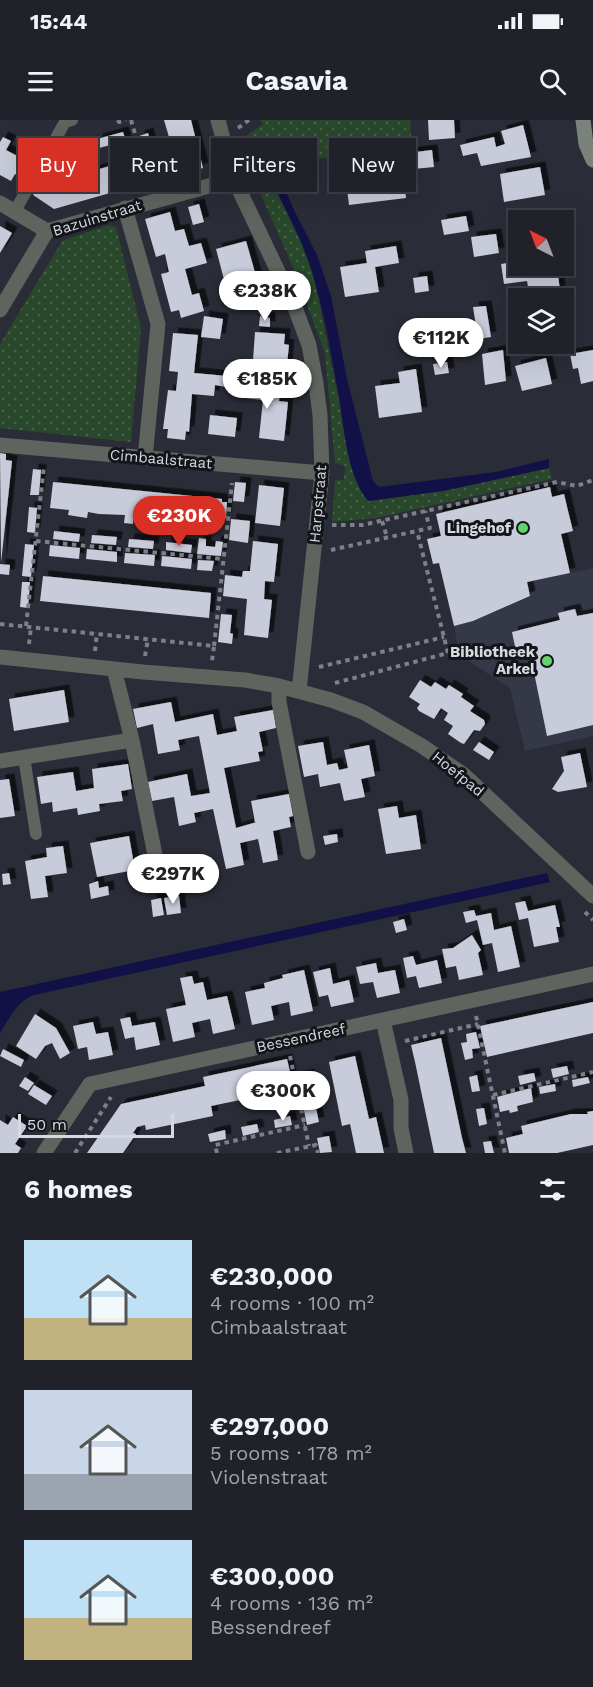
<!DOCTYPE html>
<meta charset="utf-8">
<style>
body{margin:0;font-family:"Work Sans",sans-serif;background:#282931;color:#f1f3f6;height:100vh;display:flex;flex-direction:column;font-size:22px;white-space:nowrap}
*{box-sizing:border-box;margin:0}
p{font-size:20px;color:#a2a3a8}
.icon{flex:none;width:33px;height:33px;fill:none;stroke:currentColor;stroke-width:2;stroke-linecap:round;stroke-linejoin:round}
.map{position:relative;height:1033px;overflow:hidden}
.drawer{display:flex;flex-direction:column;background:#202129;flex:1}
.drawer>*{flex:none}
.hud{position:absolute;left:18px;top:18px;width:558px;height:54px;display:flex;gap:12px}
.needle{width:39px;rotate:318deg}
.tools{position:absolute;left:508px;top:90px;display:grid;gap:12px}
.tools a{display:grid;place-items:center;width:66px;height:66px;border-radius:0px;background:#202129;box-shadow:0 6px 24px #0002,0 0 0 2px #3d3e46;font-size:30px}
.scale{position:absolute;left:18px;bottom:15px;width:156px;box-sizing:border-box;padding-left:6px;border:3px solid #d7d9e0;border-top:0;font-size:16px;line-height:21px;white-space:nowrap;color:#d7d9e0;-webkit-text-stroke:4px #14151a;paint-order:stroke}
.price{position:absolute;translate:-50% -51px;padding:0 14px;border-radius:21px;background:#fff;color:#222;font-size:20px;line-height:39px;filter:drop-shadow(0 2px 3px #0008)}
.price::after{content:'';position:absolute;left:50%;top:36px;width:18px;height:14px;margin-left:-9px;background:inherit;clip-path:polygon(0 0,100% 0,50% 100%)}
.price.selected{background:#d93025;color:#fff}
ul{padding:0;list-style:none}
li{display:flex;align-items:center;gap:18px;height:150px;padding:0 24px}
li span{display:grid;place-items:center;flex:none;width:168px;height:120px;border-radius:0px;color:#555}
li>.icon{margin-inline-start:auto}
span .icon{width:72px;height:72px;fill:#fffc;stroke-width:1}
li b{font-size:26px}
h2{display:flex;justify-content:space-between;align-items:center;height:72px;padding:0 24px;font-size:26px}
.pill{padding:0 21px;border-radius:0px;background:#202129;box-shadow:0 6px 24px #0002,0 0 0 2px #3d3e46;font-size:21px;line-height:54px}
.pill.selected{background:#d93025;color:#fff}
.status{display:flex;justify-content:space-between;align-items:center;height:42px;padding:0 30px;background:#202129;direction:ltr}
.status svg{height:16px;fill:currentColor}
header{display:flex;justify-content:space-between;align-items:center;height:78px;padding:0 24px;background:#202129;font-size:27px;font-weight:700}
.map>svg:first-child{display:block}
.built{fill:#353847}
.grass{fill:url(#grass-dots)}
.water{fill:#111148}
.building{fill:#c8cbd9;filter:url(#shadow)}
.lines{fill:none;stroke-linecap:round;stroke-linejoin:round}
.path{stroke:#7e8089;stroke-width:4;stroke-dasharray:4.5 4.5;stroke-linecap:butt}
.lane{stroke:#5f645f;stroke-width:12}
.street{stroke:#5f645f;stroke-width:15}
.secondary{stroke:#7b827b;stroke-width:15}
.poi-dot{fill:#60d56b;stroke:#14151a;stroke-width:2}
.labels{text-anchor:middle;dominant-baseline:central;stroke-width:6;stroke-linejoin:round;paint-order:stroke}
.street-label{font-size:15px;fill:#d7d9e0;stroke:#14151a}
.poi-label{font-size:15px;font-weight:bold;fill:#d7d9e0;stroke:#14151a;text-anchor:end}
</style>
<div class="status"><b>15:44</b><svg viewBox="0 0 49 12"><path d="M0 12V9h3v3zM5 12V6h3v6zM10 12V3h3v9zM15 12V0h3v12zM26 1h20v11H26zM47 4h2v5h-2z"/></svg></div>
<header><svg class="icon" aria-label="menu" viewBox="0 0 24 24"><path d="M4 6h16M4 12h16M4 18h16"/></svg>Casavia<svg class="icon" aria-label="search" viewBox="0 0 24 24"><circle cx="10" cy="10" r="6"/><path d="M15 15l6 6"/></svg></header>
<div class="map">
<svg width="593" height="1033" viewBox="0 0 593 1033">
<defs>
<pattern id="grass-dots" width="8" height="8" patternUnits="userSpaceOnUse" patternTransform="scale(1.5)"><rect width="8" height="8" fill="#29482b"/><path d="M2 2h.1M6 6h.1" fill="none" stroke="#476249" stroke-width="1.8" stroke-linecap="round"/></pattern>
<filter id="shadow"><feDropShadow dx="5.5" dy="-5.5" stdDeviation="0" flood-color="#0009"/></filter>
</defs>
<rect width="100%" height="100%" fill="#2a2c37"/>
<!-- built -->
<path class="built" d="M593,448V616L525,631L510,568L459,535L454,506L473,501L530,477L527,462Z"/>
<!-- grass -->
<path class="grass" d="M260,0H410L412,27L274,44L268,27L264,40L273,65L301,122L314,158L337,271L348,332L368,381L443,371L549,348L552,359L376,398L332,402L335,360H344L345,346L335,343L325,233L295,152L248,45L241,23L243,18L263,4Z
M109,105L116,107L141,208L131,322L0,308V224L61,123L64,120Z"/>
<!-- water -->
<path class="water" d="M260,24H265L268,27L274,44L295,92L317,135L331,176L347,259L373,361L379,367L496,352L549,339V348L443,371L368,381C346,354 344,305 338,271C331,234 325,195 314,159C303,117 279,81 264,40L257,37L252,31Z
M547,753L550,762L34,875C17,881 9,899 0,913V872Z"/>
<!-- building -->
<path class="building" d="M164,0H191L203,48L180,55Z
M428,0H454L455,18L429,20Z
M523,5L531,37L481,46L477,33L463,36L460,25L494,17L496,27L505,24L501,11Z
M123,12L126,21L99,28L97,19Z
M148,13L156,44L147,46L139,16Z
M3,17L11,21L6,30L23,39L29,28L38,33L23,58L15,54L11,61L0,55V22Z
M91,21L94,30L79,34L81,40L71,43L70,37L63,38L61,29Z
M432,30L434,47L403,50L406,78L349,85L345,53L368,50L367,38Z
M138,38L145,63L54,89L33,75L43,56L51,61L50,63Z
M540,47L545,75L504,82L500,54Z
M199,84L204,102L193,105L188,87Z
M170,92L175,111L184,109L189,126L201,123L207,143L185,149L192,175L199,173L204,191L181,198L179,190L171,192L161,154L169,152L165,134L156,137L145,99Z
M466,96L469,111L444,115L441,100Z
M0,106L12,113L0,133Z
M496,114L499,133L474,137L471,117Z
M246,121L262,177L231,186L216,129Z
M396,126L399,143L375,147L379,172L345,177L340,147L367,143L365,131Z
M519,141V146H557L560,171L555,172L556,177L553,178H530L527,161L504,164L501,144Z
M427,156L429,171L415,173L413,158Z
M486,186L491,217L478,219L473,187Z
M204,196L223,199L220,219L201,217Z
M260,196L270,198V207L259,206Z
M255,212L285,214L284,224L289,225L285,263L260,261L262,241L253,240Z
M173,213L198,215L194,253L227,256L226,267L215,265L214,276L192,274L189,312L186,311L185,320L167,318L168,309H163L168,270L176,271L178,252L169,251Z
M503,230L506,261L485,265L482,234Z
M593,230V261L581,264L578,248L573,249L570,234Z
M546,238L552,264L522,271L515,246Z
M447,242L449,253L435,255L433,244Z
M416,249L422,292L379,298L375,266L400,263L398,252Z
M239,260L257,262L256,270L280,272L279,281L288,282L284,321L259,318L263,280L237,277Z
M210,295L237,298L235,317L208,314Z
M0,333L6,334V340L12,341L1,443Z
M33,349L41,350L39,375H30Z
M53,362L222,379V382H227L226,398L220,397V405L134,396L133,404L124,403L125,395L99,394L88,392L87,398L68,395L69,390L50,388Z
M235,362L246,363L244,382L233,381Z
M259,365L284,368L280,406L255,403Z
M550,367L552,377L564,374L568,391L573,411L561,414L570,453L527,462L530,476L473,501L454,506L439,443L433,444L427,419L441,416L436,394Z
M29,387L37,388L35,413L27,412Z
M231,399L250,401L248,423L229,420Z
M54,411L80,414L79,422L53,419Z
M92,415L117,417L116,425L91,423Z
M199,418L206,419V426L215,427L216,421L223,422L221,436L197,434Z
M129,419L154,421L153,429L128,427Z
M253,421L278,424L274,462L265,461L264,479L272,480L268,518L244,515L247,479L223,476L225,455L242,457L243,451H250Z
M166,422L192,425L191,433L166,430Z
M25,424L34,425L31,457L22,456Z
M50,425L80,428L79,439L49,436Z
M87,429L117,432V442L86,439Z
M125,433L155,435L154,446L124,443Z
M162,436L192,439L191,449L161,446Z
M198,440L214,441L212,451L197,450Z
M0,444L10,445L9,455L0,454Z
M43,456L211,473L209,498L40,481Z
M22,462H30L28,488L20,487Z
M575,489L577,496L593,493V605L547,616L530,533L517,536L512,512L560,500L558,493Z
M221,494L232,495L230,513L233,514L232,524L218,522Z
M420,560L431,567L435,562L446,569L449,565L463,574L461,577L474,586L470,591L484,600L485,604L480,611L474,610L464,624L461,623L448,614L453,606L444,600L448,593L441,588L434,599L419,591L417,588L420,584L409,577Z
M64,570L69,602L14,611L9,579Z
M171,582L175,602L213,594L217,615L237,611L234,597L273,590L276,608L259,612L263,631L258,632L260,641L224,648L236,708L257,702H255L251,681L289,674L293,696L289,697L291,707L273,711L278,740L263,743L258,719L240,723L244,745L226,749L213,689L194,693L196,702L179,706L174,677L152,681L148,662L187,654L191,676L210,673L199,616L178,620L180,630L158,634L153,604L137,608L133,589Z
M323,622L327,645L337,643L339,650L348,648L344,630L369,625L375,656L361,659L365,677L344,681L340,663L320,667L318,654L304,657L298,626Z
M479,622L494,632L489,640L473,630Z
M580,633L587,667L558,672L552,669L564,651L561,637Z
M128,644L132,669L121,671L123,681L99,684L100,691L78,695L77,688L53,692L52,682L41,684L37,657L73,652L76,671L94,668L92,649Z
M9,659L15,696L0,698V660Z
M397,686L399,698L416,695L421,729L386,734L378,689Z
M337,714L338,722L325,725L323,716Z
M129,716L135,750L97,757L90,723Z
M63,726L67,753L45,756L48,777L31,779L25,741L47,737L46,728Z
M9,753L11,764L3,765L2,754Z
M98,761L99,768L108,766L109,775L91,779L89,764Z
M179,776L181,793L167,795L164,778Z
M161,778L164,795L153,797L151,780Z
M525,781L528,791L555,785L560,807H556L559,822L534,827L528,798L519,800L515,783Z
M474,790L476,796L491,793L494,810L511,806L520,847L498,852L492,823L483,825L477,800L466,803L463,792Z
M404,799L407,810L396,813L393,802Z
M472,815L481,830L478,833L483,855L459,860L456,846L446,848L442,829L453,828Z
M413,836L416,845L437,840L442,863L419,868L416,856L407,858L403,838Z
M376,843L378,853L395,850L400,873L377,878L373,862L360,864L356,847Z
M330,848L333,864L349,860L354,882L331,887L328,875L319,877L313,852Z
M304,850L313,891L291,896L289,882L271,886L274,900L252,905L245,872L265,868L264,863L283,858L282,855Z
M192,856L194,864L203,862L207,880L227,876L235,909L213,914L210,899L192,903L195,917L173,922L166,889L186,885L180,858Z
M593,882V913L487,937L480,906Z
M35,894L56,908L70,933L60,939L52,923L45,926L36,939L16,926Z
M130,897L132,906L155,902L160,925L136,930L134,917L125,919L120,899Z
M93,902L96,914L108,912L113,935L89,940L87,927L78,929L73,906Z
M476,912L480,928L472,929L473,938L465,940L461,923L467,922L466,914Z
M441,918L462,1018L466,1033H434L415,942L411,925Z
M3,929L24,940L21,947L0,936Z
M355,936L369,999L376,997L384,1033H356L350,1004L342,1006L329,942Z
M287,939L294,969L211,986L213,996L146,1010L145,1005L137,1007L133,1013L136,1014L123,1033H87L121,984L205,966L203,957Z
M567,946L569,954L553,958L551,949Z
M534,953L536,961L520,965L518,956Z
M309,954L312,971L300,974L297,957Z
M477,955L480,971L472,972L469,957Z
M25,957L34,963L28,971L19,966Z
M588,957L590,963L573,967L572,960Z
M555,964L556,971L540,974L539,967Z
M34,965L52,976L46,985L28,974Z
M531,968L533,982L517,986L518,991L510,993L509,990L500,992L497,977Z
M314,979L319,1002L307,1005L302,981Z
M484,988L487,1004L479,1006L476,989Z
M593,991V1025L557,1033H509L506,1018L523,1014L521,1006L571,994H588L587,992Z
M290,996L292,1005L275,1008L274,1000Z
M13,997L27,1006L15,1024L21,1028L18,1033H0V1000L8,1005Z
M257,1004L259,1012L243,1016L241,1007Z
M225,1010L226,1019L210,1022L208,1014Z
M329,1016L332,1032L320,1033L317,1018Z
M491,1021L494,1033H485L483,1022Z"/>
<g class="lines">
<!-- path -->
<path class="path" d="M118,0L119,2L126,0
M131,0L150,66
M238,8L249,0
M382,401L387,417
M332,405H362L557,362L577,366L593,360
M36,421L223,439
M331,430L430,408L425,391
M0,504L214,526L212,541
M26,506L44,346
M29,524L31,507
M214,526L232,363
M95,531L97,513
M145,536L148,519
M319,547L444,517
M335,563L448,533L417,411
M585,792L593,800
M476,896L505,1033
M405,921L478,904
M290,936L309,1026
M493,975L593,952
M75,1033L111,977
M217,1033L215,1025L305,1005
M277,1033L316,1025L318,1033"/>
<!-- lane -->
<path class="lane" d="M15,91L65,2L72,0
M24,637L36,714"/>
<!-- street -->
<path class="street" d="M218,0L234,59L294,185L309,225L316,263L320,295L322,353L299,571
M0,83L47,111
M125,88L158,204L145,338
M0,190L47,111L234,59
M0,325L322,353
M0,537L143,552L245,560L279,566L331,580L363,592L422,626L464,655L593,776
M114,549L132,620L157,745
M279,566V582L308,732
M0,641L132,620
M383,900L401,980V1008L406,1033
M44,1033L90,964L593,854"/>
<!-- secondary -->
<path class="secondary" d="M583,0L586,24L593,40"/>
</g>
<!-- markers -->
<g class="poi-dot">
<circle cx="523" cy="408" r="6"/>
<circle cx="547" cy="541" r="6"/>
</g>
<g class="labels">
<!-- street labels -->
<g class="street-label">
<text transform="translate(97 98) rotate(-17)">Bazuinstraat</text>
<text transform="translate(161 339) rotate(5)">Cimbaalstraat</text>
<text transform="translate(318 384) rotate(-85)">Harpstraat</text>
<text transform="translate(458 654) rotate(39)">Hoefpad</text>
<text transform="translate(301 918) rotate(-12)">Bessendreef</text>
</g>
<!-- poi labels -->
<g class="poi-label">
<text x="511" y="408">Lingehof</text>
<text x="535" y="532">Bibliotheek<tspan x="535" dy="17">Arkel</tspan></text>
</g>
</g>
</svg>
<div class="tools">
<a><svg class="needle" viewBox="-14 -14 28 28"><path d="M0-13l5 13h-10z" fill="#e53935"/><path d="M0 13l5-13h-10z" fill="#a2a3a8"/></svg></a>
<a><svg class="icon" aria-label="layers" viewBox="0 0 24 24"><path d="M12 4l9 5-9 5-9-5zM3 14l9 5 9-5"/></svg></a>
</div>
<div class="scale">50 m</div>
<b class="price" style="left:265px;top:202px">€238K</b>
<b class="price" style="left:441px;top:249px">€112K</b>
<b class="price" style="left:267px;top:290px">€185K</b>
<b class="price selected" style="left:179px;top:427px">€230K</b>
<b class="price" style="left:173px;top:785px">€297K</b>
<b class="price" style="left:283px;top:1002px">€300K</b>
<div class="hud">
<a class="pill selected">Buy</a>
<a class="pill">Rent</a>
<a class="pill">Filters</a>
<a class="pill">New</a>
</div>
</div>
<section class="drawer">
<h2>6 homes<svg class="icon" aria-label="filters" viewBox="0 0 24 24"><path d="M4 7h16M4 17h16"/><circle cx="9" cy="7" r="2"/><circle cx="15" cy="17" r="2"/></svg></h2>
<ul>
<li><span style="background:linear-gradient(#bfe0f5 65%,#c2b280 0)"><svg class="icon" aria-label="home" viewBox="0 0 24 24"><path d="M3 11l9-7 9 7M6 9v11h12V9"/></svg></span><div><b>€230,000</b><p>4 rooms · 100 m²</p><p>Cimbaalstraat</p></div></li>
<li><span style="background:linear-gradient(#c9d6e8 70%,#9aa5b1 0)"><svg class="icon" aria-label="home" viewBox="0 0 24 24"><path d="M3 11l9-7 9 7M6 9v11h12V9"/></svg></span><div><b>€297,000</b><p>5 rooms · 178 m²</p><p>Violenstraat</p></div></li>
<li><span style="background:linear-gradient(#bfe0f5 65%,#c2b280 0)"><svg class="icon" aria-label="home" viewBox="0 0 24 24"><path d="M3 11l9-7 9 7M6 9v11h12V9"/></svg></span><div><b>€300,000</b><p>4 rooms · 136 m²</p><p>Bessendreef</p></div></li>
</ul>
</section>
